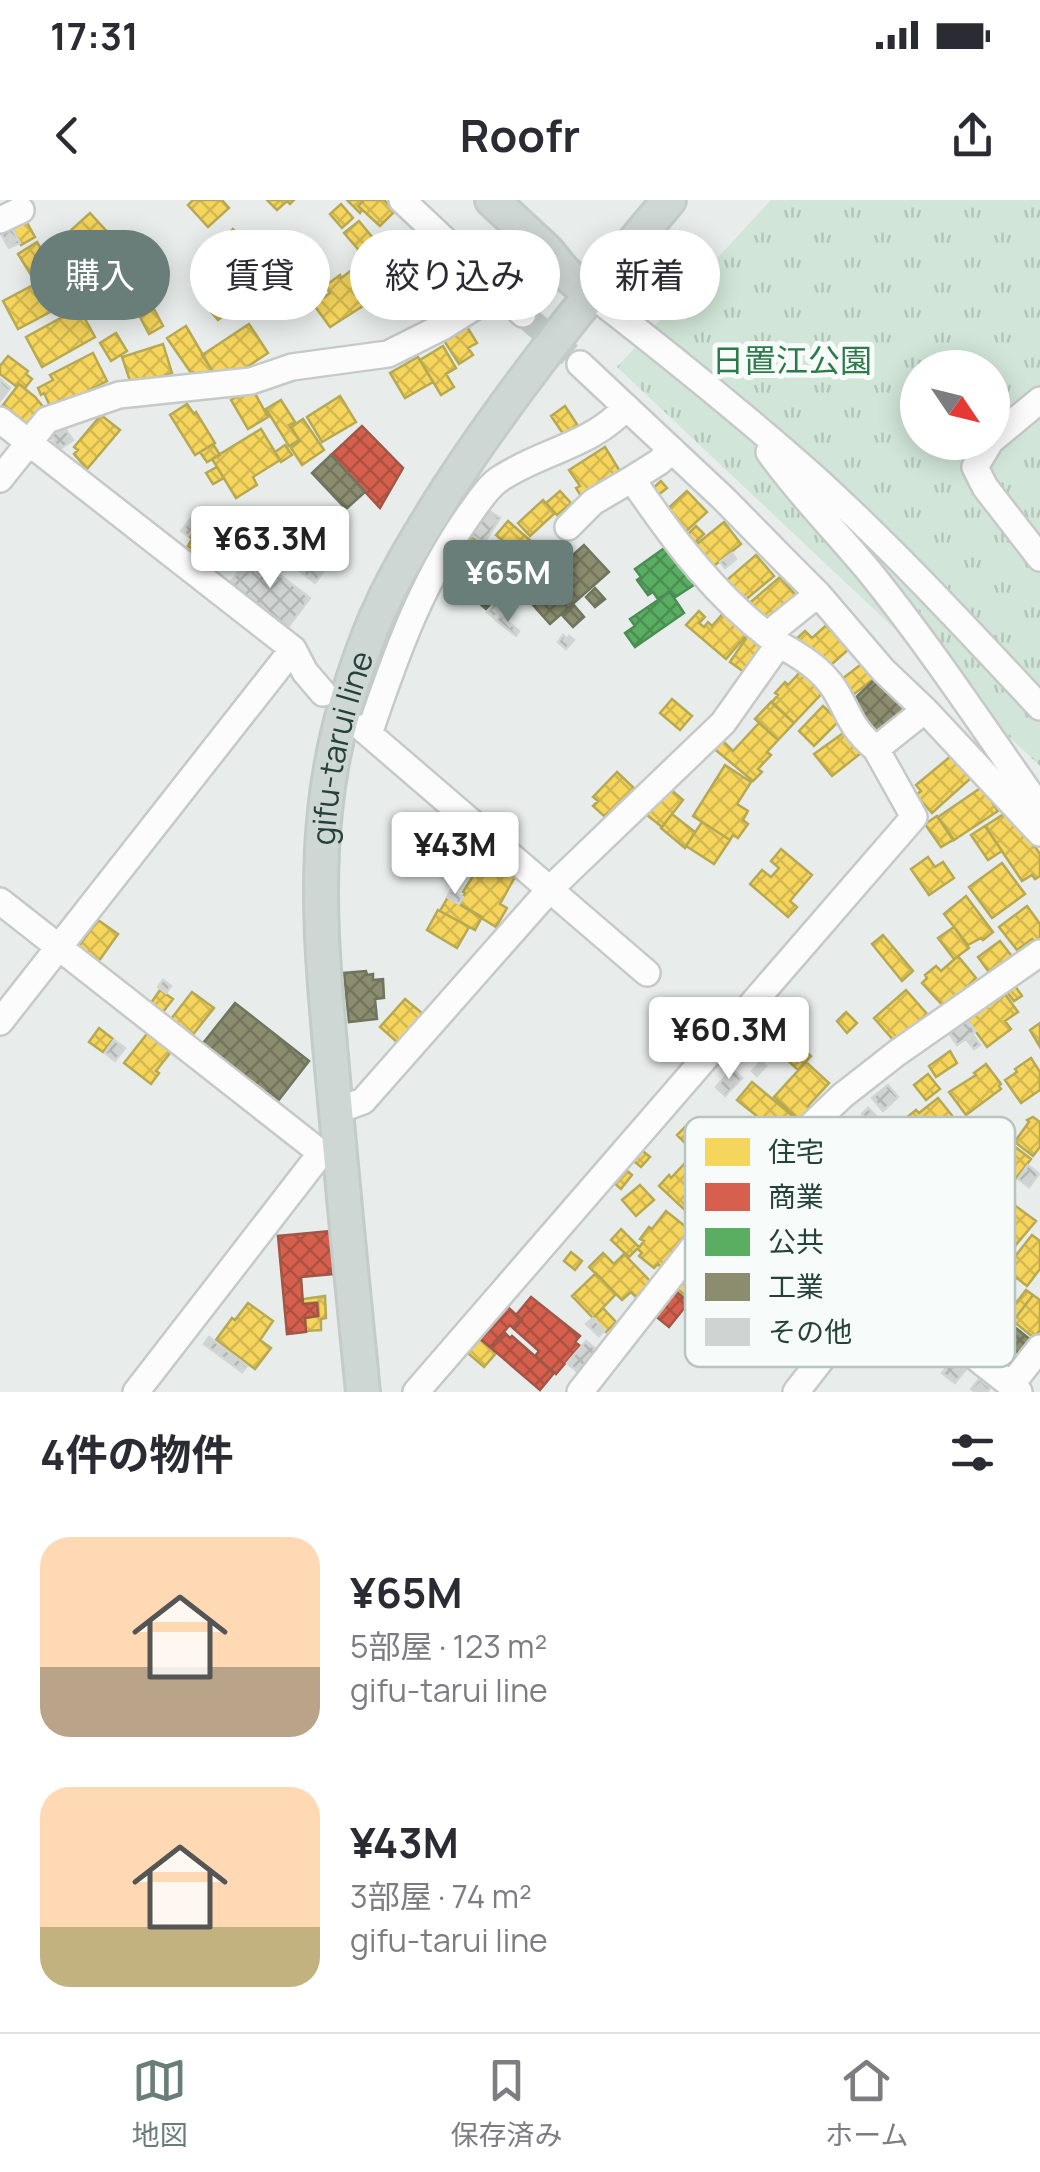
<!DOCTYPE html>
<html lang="ja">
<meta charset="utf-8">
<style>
body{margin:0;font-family:Manrope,"Noto Sans JP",sans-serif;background:#f7f7f7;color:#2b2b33;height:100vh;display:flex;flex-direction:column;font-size:38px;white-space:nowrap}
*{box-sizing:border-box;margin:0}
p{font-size:32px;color:#7c7c81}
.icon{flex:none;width:55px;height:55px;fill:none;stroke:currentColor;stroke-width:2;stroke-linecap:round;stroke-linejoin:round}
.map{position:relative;height:1192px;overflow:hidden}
.details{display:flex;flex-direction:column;background:#fff;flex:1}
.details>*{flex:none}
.hud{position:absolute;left:30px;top:30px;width:980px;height:90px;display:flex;gap:20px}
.needle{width:65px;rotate:125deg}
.buttons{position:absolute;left:900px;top:150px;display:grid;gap:20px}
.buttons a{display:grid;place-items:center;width:110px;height:110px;border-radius:50%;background:#fff;box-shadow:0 5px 25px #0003;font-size:50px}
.price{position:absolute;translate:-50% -85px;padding:0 22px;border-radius:10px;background:#fff;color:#222;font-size:32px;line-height:65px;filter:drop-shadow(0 2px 5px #0008)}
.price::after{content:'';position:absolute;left:50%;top:60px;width:30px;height:22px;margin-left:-15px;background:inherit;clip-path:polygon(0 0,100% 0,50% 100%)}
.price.selected{background:#697e78;color:#fff}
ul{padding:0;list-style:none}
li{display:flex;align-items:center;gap:30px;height:250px;padding:0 40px}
li span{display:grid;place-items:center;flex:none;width:280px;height:200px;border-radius:30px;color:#555}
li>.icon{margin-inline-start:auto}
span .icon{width:120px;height:120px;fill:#fffc;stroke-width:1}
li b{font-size:42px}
h2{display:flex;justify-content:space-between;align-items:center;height:120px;padding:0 40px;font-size:42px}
.pill{padding:0 35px;border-radius:45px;background:#fff;box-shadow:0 5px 25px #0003;font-size:35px;line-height:90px}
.pill.selected{background:#697e78;color:#fff}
.status{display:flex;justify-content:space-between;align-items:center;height:70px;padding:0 50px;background:#fff;direction:ltr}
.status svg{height:28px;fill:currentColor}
header{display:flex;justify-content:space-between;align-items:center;height:130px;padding:0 40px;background:#fff;font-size:45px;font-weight:700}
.menu{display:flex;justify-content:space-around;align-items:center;height:140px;border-top:2px solid #e1e1e2;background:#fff;font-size:28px;color:#7c7c81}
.menu a{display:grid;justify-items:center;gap:5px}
.menu .selected{color:#697e78}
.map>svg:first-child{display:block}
.grass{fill:url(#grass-tufts);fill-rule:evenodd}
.homes{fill:url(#homes-cross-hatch);stroke:#b7a952;stroke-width:2.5}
.shops{fill:url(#shops-cross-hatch);stroke:#a15747;stroke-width:2.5}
.public{fill:url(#public-cross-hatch);stroke:#4a8e55;stroke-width:2.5}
.industry{fill:url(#industry-cross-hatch);stroke:#6d765e;stroke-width:2.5}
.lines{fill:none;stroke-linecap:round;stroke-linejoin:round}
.stream{stroke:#a9d4db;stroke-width:6}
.building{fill:url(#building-cross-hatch);stroke:#d1d6d4;stroke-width:2.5}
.minor-tunnel{stroke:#c1cbc8;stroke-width:25;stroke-dasharray:25 12;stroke-linecap:butt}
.minor-casing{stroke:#c5cac8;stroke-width:30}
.major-casing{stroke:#c3ccc9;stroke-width:38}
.minor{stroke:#fcfcfc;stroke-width:25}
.major{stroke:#cfd7d5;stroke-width:32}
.labels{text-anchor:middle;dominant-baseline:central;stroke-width:10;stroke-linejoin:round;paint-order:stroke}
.park-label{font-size:32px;fill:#2d7a4b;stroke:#f7fbf9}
.street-label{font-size:32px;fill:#24423a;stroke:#f7fbf9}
.key{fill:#f7fbf9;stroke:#b8c4c0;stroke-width:2.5}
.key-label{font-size:28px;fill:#24423a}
</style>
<div class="status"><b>17:31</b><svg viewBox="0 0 49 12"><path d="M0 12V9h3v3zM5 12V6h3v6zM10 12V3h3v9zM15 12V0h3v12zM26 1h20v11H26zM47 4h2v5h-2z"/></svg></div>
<header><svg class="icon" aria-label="back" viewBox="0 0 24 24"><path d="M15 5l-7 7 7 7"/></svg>Roofr<svg class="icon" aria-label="share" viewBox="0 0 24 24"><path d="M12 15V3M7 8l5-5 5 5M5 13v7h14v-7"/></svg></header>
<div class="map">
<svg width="1040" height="1192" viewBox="0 0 1040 1192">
<defs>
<pattern id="grass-tufts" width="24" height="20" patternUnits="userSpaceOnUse" patternTransform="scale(2.5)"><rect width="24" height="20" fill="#d1e6d8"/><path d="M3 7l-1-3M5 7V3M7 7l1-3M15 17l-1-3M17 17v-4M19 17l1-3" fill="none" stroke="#b3c6ba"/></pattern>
<pattern id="homes-cross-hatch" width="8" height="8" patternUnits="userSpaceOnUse" patternTransform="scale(2.5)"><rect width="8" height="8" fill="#f6d55c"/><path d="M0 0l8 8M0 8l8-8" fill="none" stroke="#d3b851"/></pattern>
<pattern id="shops-cross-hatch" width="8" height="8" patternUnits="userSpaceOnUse" patternTransform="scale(2.5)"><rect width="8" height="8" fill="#d6604d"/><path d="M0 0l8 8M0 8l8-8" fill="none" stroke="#ad5141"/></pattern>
<pattern id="public-cross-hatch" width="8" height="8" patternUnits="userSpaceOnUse" patternTransform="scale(2.5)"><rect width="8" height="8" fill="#5aae61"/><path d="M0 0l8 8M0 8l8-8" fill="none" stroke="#4a8f51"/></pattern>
<pattern id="industry-cross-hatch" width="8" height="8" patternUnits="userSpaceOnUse" patternTransform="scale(2.5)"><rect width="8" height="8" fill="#8c8c6e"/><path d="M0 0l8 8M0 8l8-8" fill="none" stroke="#72745b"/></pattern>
<pattern id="building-cross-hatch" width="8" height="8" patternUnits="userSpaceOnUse" patternTransform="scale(2.5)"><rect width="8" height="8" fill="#cfd4d2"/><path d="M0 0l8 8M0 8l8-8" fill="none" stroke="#b2b7b5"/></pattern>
</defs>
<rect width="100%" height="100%" fill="#e8edeb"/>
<!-- grass -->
<path class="grass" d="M771,0H1040V566L617,167ZM918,168H992V242H918Z"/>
<!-- homes -->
<path class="homes" d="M193,0H222L229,8L208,27L188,5Z
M267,0H294L290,4L287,1L277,10Z
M347,0H364L358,6L362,10L360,13Z
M364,0H384L395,11L380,26L358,6Z
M341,4L353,18L342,28L330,14Z
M90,13L111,36L69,74L48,51Z
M25,19L35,37L21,45L11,26Z
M359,21L378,44L364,56L344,33Z
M233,29L245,42L221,65L209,52Z
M410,35L430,55L396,90L375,70Z
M251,39L273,61L261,72L257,67L253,71L236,54Z
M37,42L54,71L45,76L43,73L33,78L18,54Z
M306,45L314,57L306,62L298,49Z
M296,53L318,84L299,97L277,67Z
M234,55L241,63L228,75L221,67Z
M455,61L479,85L449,114L426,91L429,87L425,83L433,74L437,78Z
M363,62L380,85L359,101L363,106L330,127L314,105L330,93L325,86L340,75L341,78Z
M277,66L293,90L260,113L243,90Z
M56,73L71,101L18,129L3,101Z
M219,97L230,111L218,120L207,107Z
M79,108L95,137L42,167L26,137Z
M154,109L163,126L149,134L140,117Z
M249,124L268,153L244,169L248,174L220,182L202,155Z
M466,125L477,143L468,148L473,155L459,164L443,139Z
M186,126L213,172L199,181L193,172L191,173L167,138Z
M116,133L127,151L111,161L100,143Z
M163,144L172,173L132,187L122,157Z
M443,146L456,168L446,174L454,187L441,195L420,160Z
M93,153L107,181L63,204L61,200L50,206L44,193L41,195L38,188L53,180L50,175Z
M8,156L28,171L26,174L32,179L25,188L19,184L17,187L0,174V166Z
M418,157L433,182L405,198L390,173Z
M19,184L35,197L49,214L30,226L3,205Z
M252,188L268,217L248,229L231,200Z
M340,196L356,222L322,242L307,217Z
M281,200L295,222L289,225L299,240L289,246L266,209Z
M187,204L194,214L196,212L215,243L195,255L170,215Z
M565,206L580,229L566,238L551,216Z
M101,215L120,230L87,269L74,254L78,250L74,247Z
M303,219L324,250L302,265L291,248L300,241L291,227Z
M261,229L280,260L253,277L257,285L236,298L212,259Z
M213,244L220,255L207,262L200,252Z
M285,245L292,255L281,262L275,252Z
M605,247L621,273L584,301L576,288L580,286L569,270Z
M217,267L224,278L213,284L206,273Z
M661,281L667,288L657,296L652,289Z
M560,291L571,303L557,315L546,303Z
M687,291L707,312L682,335L662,314Z
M543,300L555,313L530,336L518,323Z
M203,321L226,337L206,365L190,353L193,349L188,346L192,339L190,337Z
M508,321L533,343L510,371L513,373L503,385L480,365L502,340L496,335Z
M724,322L741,344L709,370L692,348Z
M696,326L704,334L690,347L683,339Z
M472,337L486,349L476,359L463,347Z
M756,355L774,376L738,406L720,386Z
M780,377L799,399L760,426L745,407Z
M726,410L750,431L726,459L686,425L699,411L705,417L699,423L704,427L708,422L712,426Z
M830,422L851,447L824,471L793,442L805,431L812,438Z
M751,431L773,446L751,477L730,462Z
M864,462L876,477L849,498L837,483Z
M804,468L826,489L794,523L772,502L778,495L775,493L785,482L788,485Z
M672,499L692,516L680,530L660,513Z
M771,502L794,523L778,540L755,519Z
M823,506L839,521L814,546L799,531Z
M759,523L778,540L767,552L771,555L758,569L762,572L753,581L711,546L719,537L733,551Z
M846,531L861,553L832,576L814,554Z
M951,556L971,578L932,613L916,595L921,591L916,585Z
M725,565L751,582L737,604L748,611L743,620L748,624L738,638L733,635L730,640L693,616Z
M617,572L636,590L613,617L608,613L604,616L593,606L598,601L593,597Z
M982,587L998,611L954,640L938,617Z
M669,588L683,600L662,627L647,615Z
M1010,610L1040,654V676L1035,679L1032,675L1022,681L985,626Z
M672,614L695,632L685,648L661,628Z
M937,616L953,640L941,647L925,624Z
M702,622L730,640L714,664L686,646Z
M985,626L1002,651L988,660L971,635Z
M781,649L812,675L790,701L797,707L788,717L750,684L762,670L771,677L779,668L771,661Z
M485,657L516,675L500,704L507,708L496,727L459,704L465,693L463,692Z
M928,657L935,667L943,662L954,678L929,695L911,669Z
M1002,663L1025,694L992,718L969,687Z
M966,696L993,732L983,740L981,738L968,745L944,714Z
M448,697L482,717L475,730L440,711Z
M1027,706L1040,724V740L1035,744L1032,739L1017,750L999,727Z
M438,710L469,727L457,748L427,730Z
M98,720L118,734L96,765L76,750Z
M954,727L969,748L954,759L938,738Z
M883,735L913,771L902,781L872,744Z
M1000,741L1014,759L991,775L978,757Z
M958,756L976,778L945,808L922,783L927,778L925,775L936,766L941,771Z
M1015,786L1022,796L1014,801L1007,792Z
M160,790L173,799L163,812L151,803Z
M906,790L927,814L895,842L874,818Z
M1002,790L1018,812L1005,821L1011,829L987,847L965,817Z
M192,792L214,808L191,837L171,819Z
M405,799L423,814L398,843L380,827Z
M846,812L857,823L847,833L837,821Z
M1040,823V847L1030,830Z
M99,828L113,839L103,852L89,842Z
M150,830L174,848L156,871L159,873L151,884L124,863Z
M795,842L811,856L798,870L782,855Z
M950,851L957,863L936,877L929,866Z
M1031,858L1040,872V890L1021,903L1005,880L1017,872L1015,869Z
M806,862L829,883L808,906L812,910L801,921L774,897Z
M986,864L1001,884L999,886L1001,889L966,915L949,892L976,875L974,873Z
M928,874L940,889L926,900L914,885Z
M752,882L795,918L780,935L737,900Z
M938,898L958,923L906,963L876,930L886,921L894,931L908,920L906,918L916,910L919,913Z
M1033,917L1040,922V947L1033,956L1016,943V940L1029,922L1027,920Z
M690,922L705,937L692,950L677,935Z
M999,938L1004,943L1006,940L1031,959L1010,986L981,962Z
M638,947L650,957L641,967L629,957Z
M697,950L723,975L687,1012L659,986L669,975L671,978Z
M619,964L632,975L621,989L607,977Z
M640,985L654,1000L636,1016L622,1000Z
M1013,1004L1036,1021L1010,1052L989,1036Z
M666,1011L691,1031L662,1068L658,1064L654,1068L639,1056L642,1053L638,1049L644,1041L640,1039L649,1027L652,1029Z
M621,1029L639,1047L629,1057L611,1040Z
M1032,1035L1040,1041V1069L1027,1086L1005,1069Z
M571,1052L582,1061L575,1070L564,1061Z
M603,1053L614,1064L624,1054L651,1082L636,1097L631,1092L622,1100L589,1067Z
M690,1068L724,1095L708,1114L675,1087Z
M596,1073L616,1094L593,1118L572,1096Z
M1026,1090L1033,1095L1013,1121L1006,1116Z
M1033,1095L1040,1100V1130L1034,1138L1013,1121Z
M325,1096L326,1118L321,1119V1130L306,1131L305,1118L319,1116L318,1102L303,1104V1099Z
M248,1103L273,1121L260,1140L271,1148L255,1169L216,1140L232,1118L235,1120Z
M603,1108L616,1122L606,1132L593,1118Z
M475,1134L496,1153L484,1167L462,1148Z"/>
<!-- shops -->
<path class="shops" d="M362,226L403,268L380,308L331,255Z
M330,1031L333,1074L301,1077L303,1104L317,1103L318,1116L305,1118L306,1132L287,1134L278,1036Z
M673,1089L689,1102L669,1127L653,1114Z
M531,1097L580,1136L575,1142L580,1146L556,1174L535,1156L539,1151L514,1129L522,1120L516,1115Z
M500,1100L522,1120L514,1129L510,1125L490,1147L472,1132Z
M504,1132L510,1138L512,1136L554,1173L540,1190L490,1147Z"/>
<!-- public -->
<path class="public" d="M670,344L697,383L674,398L670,391L658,399L653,392L648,395L637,380L641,377L635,369Z
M670,392L684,413L635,447L625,433L635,426L630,419Z"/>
<!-- industry -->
<path class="industry" d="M331,255L365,292L346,309L312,273Z
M584,345L609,372L550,424L526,397Z
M474,360L505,387L486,409L455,382Z
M595,388L605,399L595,407L586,397Z
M573,404L584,417L573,427L562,415Z
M878,476L909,510L875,537L849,504Z
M366,771L367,775L373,774V780L383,779L384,798L375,799L377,819L349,822L344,773Z
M235,803L309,861L278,901L266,891L263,896L200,847Z
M1012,1125L1037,1145L1026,1159L1001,1140Z"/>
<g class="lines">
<!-- stream -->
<path class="stream" d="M913,968L909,964L964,922
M873,1076L938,991L923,977"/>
</g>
<!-- building -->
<path class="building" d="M11,26L20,43L9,48L0,32Z
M426,34L437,45L431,53L419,41Z
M122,46L132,57L120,67L110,56Z
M402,97L416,114L411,118L398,101Z
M0,179L10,188L0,201Z
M64,227L73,240L59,250L50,236Z
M200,307L206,312L188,336L181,331Z
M486,309L500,318L484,343L470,334Z
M732,353L736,359L725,368L720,362Z
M252,354L310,398L288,427L230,383Z
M304,357L323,372L315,383L296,368Z
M496,401L503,407L494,418L487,412Z
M500,415L519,431L516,436L496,420Z
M563,435L567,439L569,436L574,440L566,449L558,442Z
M451,690L463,697L459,704L447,697Z
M163,780L171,786L166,793L158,787Z
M966,819L976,831L957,845L948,832Z
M973,835L980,845L974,849L967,840Z
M114,840L125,848L115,861L105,853Z
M761,861L766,866L757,876L752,871Z
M732,869L742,878L725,896L716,887Z
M888,885L898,897L883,911L872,898Z
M868,908L879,919L872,926L862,914Z
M1028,965L1039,974L1029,987L1018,979Z
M593,1118L605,1130L599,1136L586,1124Z
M209,1137L247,1166L242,1172L204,1144Z
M586,1141L598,1151L579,1173L567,1163Z
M953,1159L966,1169L955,1183L942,1173Z
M979,1179L990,1188L987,1192H975L971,1189Z"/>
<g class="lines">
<!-- minor-tunnel -->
<path class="minor-tunnel" d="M523,114L580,164"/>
<defs>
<path id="minor" d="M402,0L523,114
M0,20L21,10
M591,94C667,153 743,214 815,278C894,350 967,429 1040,507
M580,164L724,299L781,357L818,394L883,470L925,510L1040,633
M0,220L293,449L305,472L323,493
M992,240L1040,200
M990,242L975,267L985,287L1040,358
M672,250L659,262L632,279C673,340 719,401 779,444
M769,252C800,296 839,334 873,376C933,451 985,530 1040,608
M0,279L47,220L119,195L251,181L292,167L388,154L444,126L500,91
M568,327L593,302L632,279
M767,435L818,394
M362,528L647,773
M369,534C396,454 422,381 471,312C480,300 488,286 501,278C542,251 593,245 626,207
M0,701L321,953
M0,822L293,449
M336,911L363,901L551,688L723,523L779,444C800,456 822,469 835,490C851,517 850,527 876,549L925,510
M136,1192L321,953L338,955
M416,1192L914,617L876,549
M580,1192L718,1016L819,918L842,896L897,853L1040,753
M796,1192L881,1083L1011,1185
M1019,1192L1011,1185L1040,1148"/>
<g id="major">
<path d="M492,0L547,51L564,72L591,94"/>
<path id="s1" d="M363,1192C353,1091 343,991 334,890C326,798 315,704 325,611C331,551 347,491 369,435C389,383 419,335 448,289C515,186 590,94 669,0"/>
</g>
</defs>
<!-- minor casing -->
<use href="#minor" class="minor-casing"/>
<!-- major casing -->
<use href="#major" class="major-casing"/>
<!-- minor -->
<use href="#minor" class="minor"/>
<!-- major -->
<use href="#major" class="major"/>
</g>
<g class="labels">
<!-- park labels -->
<g class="park-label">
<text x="792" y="160">日置江公園</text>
</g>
<!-- street labels -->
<g class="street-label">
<text stroke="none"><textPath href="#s1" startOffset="648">gifu-tarui line</textPath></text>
</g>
</g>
<!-- legend -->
<rect x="685" y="917" width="330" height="250" rx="15" class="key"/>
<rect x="705" y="938" width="45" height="28" fill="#f6d55c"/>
<rect x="705" y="983" width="45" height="28" fill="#d6604d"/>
<rect x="705" y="1028" width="45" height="28" fill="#5aae61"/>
<rect x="705" y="1073" width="45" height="28" fill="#8c8c6e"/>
<rect x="705" y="1118" width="45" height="28" fill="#cfd4d2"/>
<g class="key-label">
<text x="768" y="962">住宅</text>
<text x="768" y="1007">商業</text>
<text x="768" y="1052">公共</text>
<text x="768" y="1097">工業</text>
<text x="768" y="1142">その他</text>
</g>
</svg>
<div class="buttons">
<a><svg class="needle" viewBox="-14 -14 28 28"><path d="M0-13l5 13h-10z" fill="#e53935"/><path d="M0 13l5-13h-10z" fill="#7c7c81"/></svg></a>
</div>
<b class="price" style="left:270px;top:391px">¥63.3M</b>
<b class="price selected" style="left:508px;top:425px">¥65M</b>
<b class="price" style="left:455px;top:697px">¥43M</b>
<b class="price" style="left:729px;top:882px">¥60.3M</b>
<div class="hud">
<a class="pill selected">購入</a>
<a class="pill">賃貸</a>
<a class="pill">絞り込み</a>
<a class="pill">新着</a>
</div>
</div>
<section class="details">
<h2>4件の物件<svg class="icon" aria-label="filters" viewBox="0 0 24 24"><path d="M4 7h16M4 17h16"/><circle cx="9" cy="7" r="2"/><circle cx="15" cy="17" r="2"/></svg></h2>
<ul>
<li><span style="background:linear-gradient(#ffd9b3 65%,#b9a48a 0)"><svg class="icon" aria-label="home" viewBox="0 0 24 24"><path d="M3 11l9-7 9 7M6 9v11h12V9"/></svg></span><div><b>¥65M</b><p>5部屋 · 123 m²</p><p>gifu-tarui line</p></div></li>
<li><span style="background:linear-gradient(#ffd9b3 70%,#c2b280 0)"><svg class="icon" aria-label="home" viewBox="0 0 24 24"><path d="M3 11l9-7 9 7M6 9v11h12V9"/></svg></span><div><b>¥43M</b><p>3部屋 · 74 m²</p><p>gifu-tarui line</p></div></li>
</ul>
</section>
<nav class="menu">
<a class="selected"><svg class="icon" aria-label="map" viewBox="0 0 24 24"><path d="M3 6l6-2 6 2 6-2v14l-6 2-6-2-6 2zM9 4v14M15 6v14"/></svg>地図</a>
<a><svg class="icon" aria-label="saved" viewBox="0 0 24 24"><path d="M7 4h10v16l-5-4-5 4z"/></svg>保存済み</a>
<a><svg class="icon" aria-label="home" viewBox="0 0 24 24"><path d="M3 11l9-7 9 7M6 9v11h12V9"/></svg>ホーム</a>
</nav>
